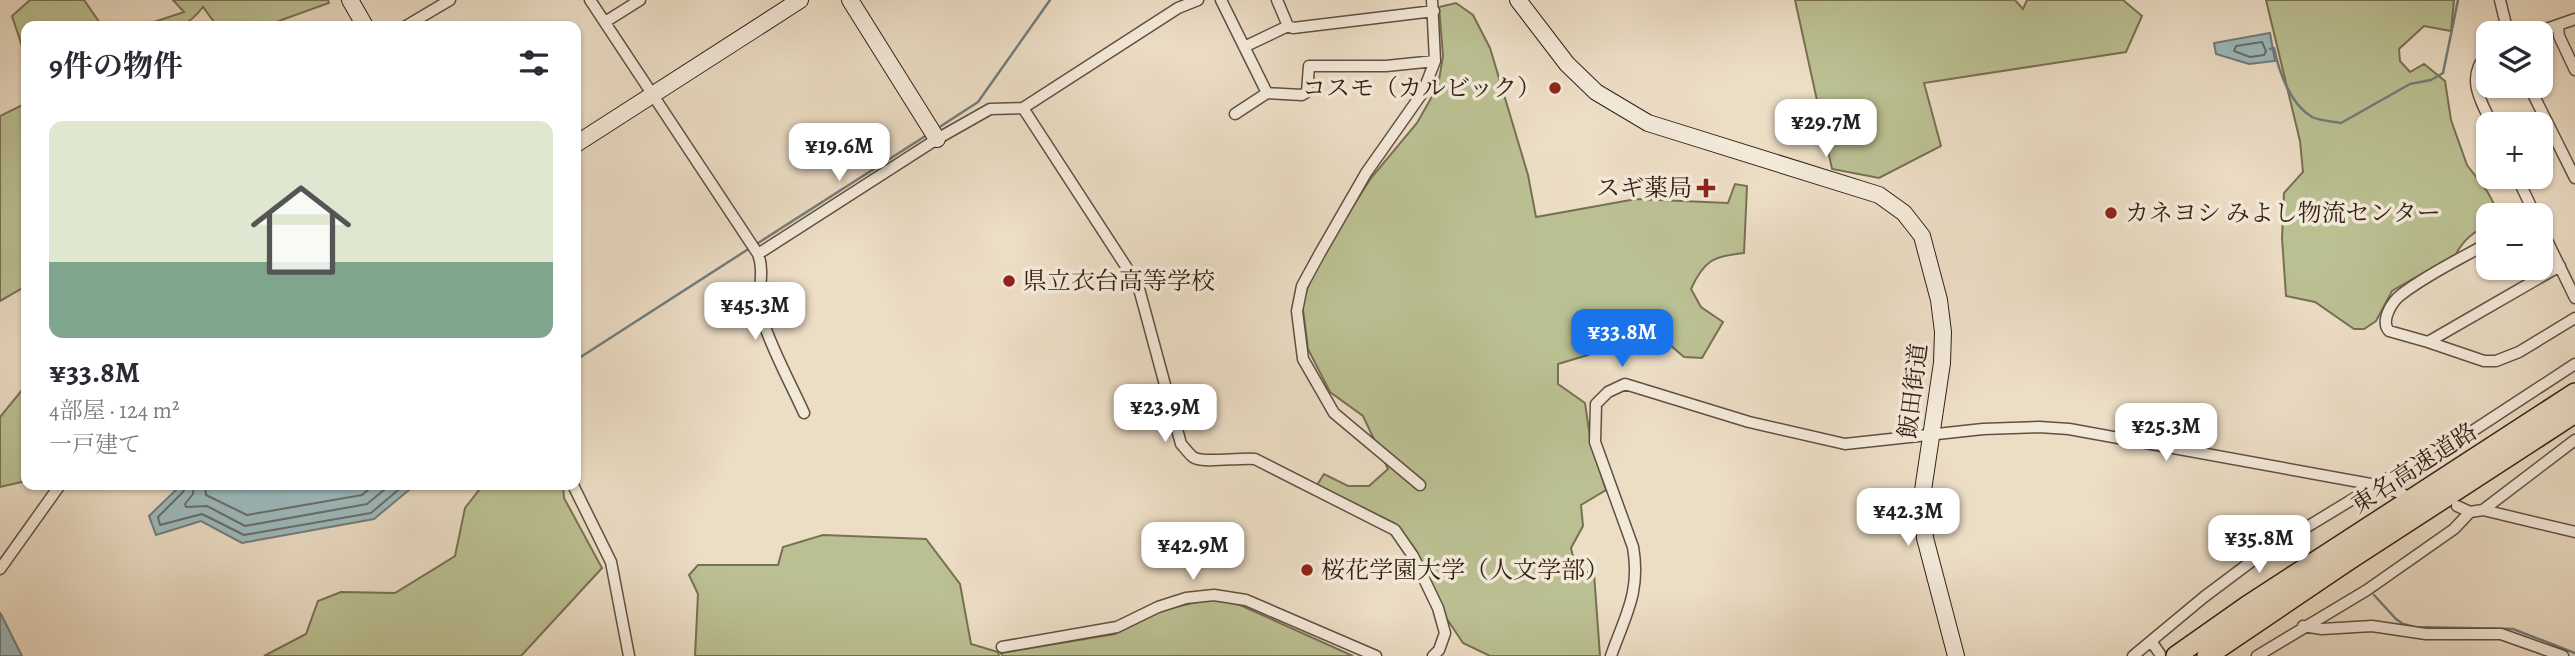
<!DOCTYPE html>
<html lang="ja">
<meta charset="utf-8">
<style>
body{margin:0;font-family:Alegreya,"Noto Serif JP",serif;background:#f7f7f7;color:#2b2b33;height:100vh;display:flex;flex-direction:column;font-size:26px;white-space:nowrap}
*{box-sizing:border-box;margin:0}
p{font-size:23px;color:#7c7c81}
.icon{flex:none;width:38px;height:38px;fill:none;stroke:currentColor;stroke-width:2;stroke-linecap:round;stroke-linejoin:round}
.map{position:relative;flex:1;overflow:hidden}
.drawer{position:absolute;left:21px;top:21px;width:560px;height:469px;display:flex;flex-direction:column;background:#fff;border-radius:14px;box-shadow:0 2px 5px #0004}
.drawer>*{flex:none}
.controls{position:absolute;left:2476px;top:21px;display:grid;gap:14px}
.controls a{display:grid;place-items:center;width:77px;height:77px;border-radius:14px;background:#fff;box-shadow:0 2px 5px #0004;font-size:35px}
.price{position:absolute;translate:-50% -60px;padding:0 16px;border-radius:14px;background:#fff;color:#222;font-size:23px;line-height:46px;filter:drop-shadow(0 2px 4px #0008)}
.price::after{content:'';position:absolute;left:50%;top:42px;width:21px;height:16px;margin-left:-10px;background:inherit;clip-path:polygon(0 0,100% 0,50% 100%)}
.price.current{background:#1a73e8;color:#fff}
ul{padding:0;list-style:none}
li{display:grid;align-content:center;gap:14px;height:371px;padding:0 28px}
li span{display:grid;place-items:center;height:217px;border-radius:14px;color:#555}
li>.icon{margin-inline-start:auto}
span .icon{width:126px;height:126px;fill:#fffc;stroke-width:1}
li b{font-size:30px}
h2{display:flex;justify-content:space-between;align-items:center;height:84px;padding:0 28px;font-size:30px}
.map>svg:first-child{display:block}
.green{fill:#bbc092;stroke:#787054;stroke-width:2}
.water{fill:#9cbabd;stroke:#727c7a;stroke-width:2}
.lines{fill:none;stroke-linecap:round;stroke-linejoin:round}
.shore{stroke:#686d69;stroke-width:2}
.stream{stroke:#727c7a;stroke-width:2.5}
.street-casing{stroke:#624f41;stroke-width:13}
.secondary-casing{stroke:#342015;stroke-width:18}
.highway-casing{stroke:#342015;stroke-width:22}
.street{stroke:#f3e9d9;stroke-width:10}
.secondary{stroke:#f3e9d9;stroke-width:16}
.highway{stroke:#ecddc5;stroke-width:19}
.poi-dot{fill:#8f2418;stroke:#f3e9d9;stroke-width:2.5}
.labels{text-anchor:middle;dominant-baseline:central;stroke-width:7;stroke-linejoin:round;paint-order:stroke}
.poi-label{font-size:24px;fill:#342015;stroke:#f3e9d9;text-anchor:start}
.street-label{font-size:24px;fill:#342015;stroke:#f3e9d9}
</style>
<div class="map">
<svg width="2575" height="656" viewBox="0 0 2575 656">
<rect width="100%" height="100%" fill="#ecddc5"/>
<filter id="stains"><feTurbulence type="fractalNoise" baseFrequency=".00286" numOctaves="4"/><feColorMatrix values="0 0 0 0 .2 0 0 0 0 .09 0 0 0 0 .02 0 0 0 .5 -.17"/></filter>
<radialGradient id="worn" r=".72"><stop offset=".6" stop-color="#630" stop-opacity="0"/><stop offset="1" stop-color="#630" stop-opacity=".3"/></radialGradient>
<!-- green -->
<path class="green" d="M30,0H84L102,26H26V49L22,46L12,16Z
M173,0H328L329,3L265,26H217L203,7C183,33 172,26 142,26L184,12Z
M1795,0H2015L2023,9L2027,0H2123L2142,16L2126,52L1924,83L1941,146L1879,178L1832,169Z
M2266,0H2454L2451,31L2424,26L2399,49L2400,61L2410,72L2424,64L2445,81L2451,120L2467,165L2487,191L2500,215H2488V227C2475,229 2462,242 2456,254L2392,291L2376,321L2364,329H2354L2315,302L2286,296L2282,238L2284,193L2303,172L2300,141Z
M1456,3L1473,15L1490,48L1528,175L1536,217L1636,199L1728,203L1735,184L1747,186L1744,253C1714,256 1704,260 1691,289L1701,307L1723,322L1702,358L1684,357L1663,339L1624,337L1614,353L1604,351L1600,318L1585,314L1575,324L1577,341L1588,355L1558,364V384L1585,403L1591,444L1606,490L1581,505L1583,526L1571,548L1576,570L1594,573L1600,656H1490L1463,643L1443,613L1417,552L1396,524L1317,485L1324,474L1348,486H1369L1388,469L1363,416L1330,392L1308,349L1302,302L1319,260L1371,178L1417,123L1438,86L1443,56L1439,7Z
M26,103V286L0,301V116Z
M26,385V481L0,487V417Z
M483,485H563L564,498L602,568L521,656H264L306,634L318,601L341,592L395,593L455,556L465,508Z
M823,535L926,539L960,584L971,644L998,652L999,656H695L698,594L689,575L698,565H778L783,547Z
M1214,598L1240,605L1353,656H1002L1001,653L1115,634L1163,610Z"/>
<!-- water -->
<path class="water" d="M2270,33L2275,61L2249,64L2216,54L2214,43Z
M181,485H415L374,519L242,543L201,521L156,535L149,516Z
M0,613L1,614L22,656H0Z"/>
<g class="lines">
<!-- shore -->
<path class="shore" d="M2262,42L2266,51L2264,55L2250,57L2234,51L2236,46Z
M186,485L183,492L158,517L160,525L202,514L244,535L371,513L404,485
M194,485L193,494L185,504L186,507L207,506L245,526L367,504L390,485
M205,485L206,495L247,515L362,495L374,485"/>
<!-- stream -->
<path class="stream" d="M2270,49L2274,48C2279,72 2290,104 2312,117C2320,121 2332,121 2341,123L2410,84L2431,80L2443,73L2458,0
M938,128L978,102L1050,0
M755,245L927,135
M576,360L750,248
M2374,595L2396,619L2403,624L2415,627L2513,629L2575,653"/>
<defs>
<path id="street" d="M590,0L758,254C766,275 755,296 762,318C772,350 790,382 804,413
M1221,0L1267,93L1235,114
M1277,0L1288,26L1293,28L1434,11
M2500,0L2508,33
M605,22L640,0
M406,26L450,0
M2558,27L2559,36L2575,70
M2535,33L2575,19
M1244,47L1288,26
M2488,53C2465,76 2480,100 2492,124
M2529,86L2575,178
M1267,93L1302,95L1307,92L1309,66H1386L1435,61
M1023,108L1138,285L1181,444C1185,448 1189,454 1193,457C1202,464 1240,457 1255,459L1395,530L1413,556L1438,608L1445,633L1439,650L1433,656
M2517,177L2535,215
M2541,228L2575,298
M2488,243C2460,259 2428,274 2402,294C2392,301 2380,321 2389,331L2428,342L2484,361H2496L2519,352L2575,318
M758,254L937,139L990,109L1023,108L1178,8L1198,0
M2428,342L2560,266
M573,485L611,562L629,656
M1420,485L1334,413L1303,359L1297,311L1302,286L1320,253L1366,173L1423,92L1435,61L1432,0
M2457,506L2470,512
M2483,510L2575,440
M0,569L60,485
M2303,626L2322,629L2372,626L2426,634H2501L2563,656
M2151,641L2160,654
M1002,647L1117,627L1158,607L1186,598L1214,595L1246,600L1376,656
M1611,656C1625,616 1641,592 1633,547L1595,442L1596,404L1608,392L1625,384L1749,422L1845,444L1983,429L2039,427L2069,429L2376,485L2403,494
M2133,656L2204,597L2256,558L2376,485L2468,434L2575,364
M2257,656L2367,590L2454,529L2470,512L2483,510L2575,532"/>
<path id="secondary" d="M350,0L365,26
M850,0L937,139
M1518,0L1567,64L1596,92L1648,123L1879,195L1904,213L1922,236L1939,300L1943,332L1942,363L1922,497L1925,538L1956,656
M576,144L800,0"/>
<path id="highway" d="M2176,656L2247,606L2575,393
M2207,656L2349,560L2575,413"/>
</defs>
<!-- street casing -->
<use href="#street" class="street-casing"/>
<!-- secondary casing -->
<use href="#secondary" class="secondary-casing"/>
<!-- highway casing -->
<use href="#highway" class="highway-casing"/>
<!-- street -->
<use href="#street" class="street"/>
<!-- secondary -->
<use href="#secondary" class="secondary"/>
<!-- highway -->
<use href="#highway" class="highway"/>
</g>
<!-- markers -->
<g class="poi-dot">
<circle cx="1555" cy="88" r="7"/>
<path d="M1702.5 177.5h7v7h7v7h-7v7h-7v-7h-7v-7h7z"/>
<circle cx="2111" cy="213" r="7"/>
<circle cx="1009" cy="281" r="7"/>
<circle cx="1307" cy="570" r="7"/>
</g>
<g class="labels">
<!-- poi labels -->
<g class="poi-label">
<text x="1541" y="88" text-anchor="end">コスモ（カルビック）</text>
<text x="1692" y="188" text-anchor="end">スギ薬局</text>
<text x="2125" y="213">カネヨシ みよし物流センター</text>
<text x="1023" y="281">県立衣台高等学校</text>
<text x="1321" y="570">桜花学園大学（人文学部）</text>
</g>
<!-- street labels -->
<g class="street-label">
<text transform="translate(1913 391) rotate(-83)">飯田街道</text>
<text transform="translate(2414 468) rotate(-33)">東名高速道路</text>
</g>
</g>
<rect width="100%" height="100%" filter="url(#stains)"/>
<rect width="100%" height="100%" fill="url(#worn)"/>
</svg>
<div class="controls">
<a><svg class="icon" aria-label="layers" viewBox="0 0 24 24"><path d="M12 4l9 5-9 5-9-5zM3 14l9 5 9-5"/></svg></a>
<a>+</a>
<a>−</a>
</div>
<b class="price" style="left:1826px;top:159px">¥29.7M</b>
<b class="price" style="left:839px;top:183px">¥19.6M</b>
<b class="price" style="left:755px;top:342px">¥45.3M</b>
<b class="price current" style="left:1622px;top:369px">¥33.8M</b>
<b class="price" style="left:1165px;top:444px">¥23.9M</b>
<b class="price" style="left:2166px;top:463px">¥25.3M</b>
<b class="price" style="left:1908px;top:548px">¥42.3M</b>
<b class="price" style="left:2259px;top:575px">¥35.8M</b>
<b class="price" style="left:1193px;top:582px">¥42.9M</b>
<section class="drawer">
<h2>9件の物件<svg class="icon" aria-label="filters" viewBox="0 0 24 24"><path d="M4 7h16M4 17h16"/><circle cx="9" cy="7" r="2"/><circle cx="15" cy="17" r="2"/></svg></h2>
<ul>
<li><span style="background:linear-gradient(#dfe7d0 65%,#7fa58c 0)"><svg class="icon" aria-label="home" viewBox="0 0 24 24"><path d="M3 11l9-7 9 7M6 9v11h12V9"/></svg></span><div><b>¥33.8M</b><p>4部屋 · 124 m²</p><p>一戸建て</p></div></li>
</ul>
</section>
</div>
